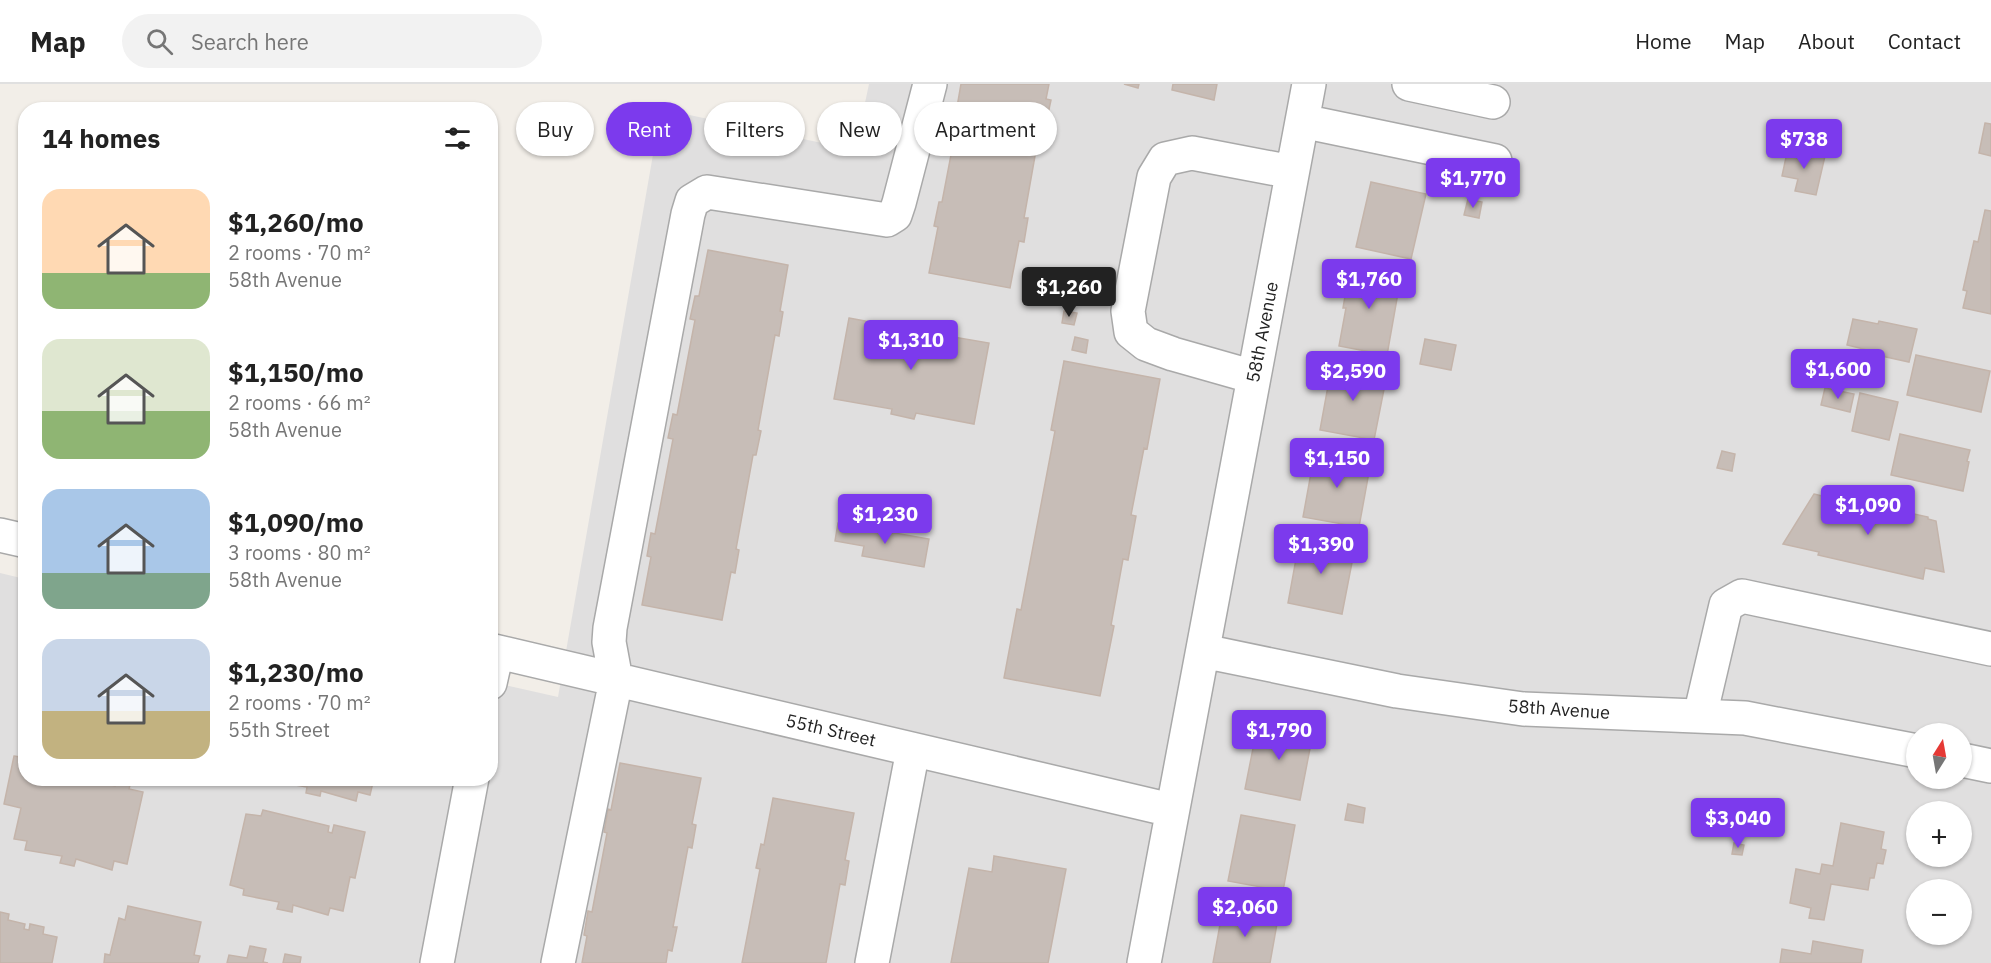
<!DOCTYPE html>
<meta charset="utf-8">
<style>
body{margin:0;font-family:"IBM Plex Sans",sans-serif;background:#f2f2f2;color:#222;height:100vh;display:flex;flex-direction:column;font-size:22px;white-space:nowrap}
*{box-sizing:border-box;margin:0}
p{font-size:20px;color:#767676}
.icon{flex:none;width:33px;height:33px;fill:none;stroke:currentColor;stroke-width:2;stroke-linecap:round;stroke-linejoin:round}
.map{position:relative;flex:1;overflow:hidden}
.panel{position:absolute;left:18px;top:18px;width:480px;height:684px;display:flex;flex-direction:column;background:#fff;border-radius:24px;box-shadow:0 2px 4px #0004}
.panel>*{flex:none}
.hud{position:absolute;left:516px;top:18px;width:570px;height:54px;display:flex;gap:12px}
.needle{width:39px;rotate:11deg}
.tools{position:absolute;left:1906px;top:639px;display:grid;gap:12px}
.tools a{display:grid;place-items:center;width:66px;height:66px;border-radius:50%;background:#fff;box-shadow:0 2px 4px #0004;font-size:30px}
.price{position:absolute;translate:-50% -51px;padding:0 14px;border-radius:6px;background:#7c3aed;color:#fff;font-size:20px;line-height:39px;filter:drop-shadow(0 2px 3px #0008)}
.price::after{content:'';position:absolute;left:50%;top:36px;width:18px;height:14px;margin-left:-9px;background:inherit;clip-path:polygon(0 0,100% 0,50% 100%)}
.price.on{background:#222;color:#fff}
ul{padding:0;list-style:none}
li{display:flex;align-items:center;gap:18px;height:150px;padding:0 24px}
li span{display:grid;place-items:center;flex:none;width:168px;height:120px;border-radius:18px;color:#555}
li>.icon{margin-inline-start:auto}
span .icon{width:72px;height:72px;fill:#fffc;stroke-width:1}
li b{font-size:26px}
h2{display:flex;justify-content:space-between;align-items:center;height:72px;padding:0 24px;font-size:26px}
.tag{padding:0 21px;border-radius:27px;background:#fff;box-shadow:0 2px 4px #0004;font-size:21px;line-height:54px}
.tag.on{background:#7c3aed;color:#fff}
header{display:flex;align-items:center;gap:36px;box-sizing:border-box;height:84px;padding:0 30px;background:#fff;border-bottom:2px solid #e0e0e0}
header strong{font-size:28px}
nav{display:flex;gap:33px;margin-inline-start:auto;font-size:21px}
.search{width:420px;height:54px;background:#f2f2f2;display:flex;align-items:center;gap:15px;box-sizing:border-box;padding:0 21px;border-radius:33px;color:#767676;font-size:22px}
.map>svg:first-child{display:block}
.residential{fill:#e0dfdf;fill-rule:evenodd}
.building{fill:#c7bdb7;stroke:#c4b4aa;stroke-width:1.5}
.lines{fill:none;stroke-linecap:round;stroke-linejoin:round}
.minor-casing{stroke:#a9a9a9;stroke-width:36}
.minor{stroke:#fff;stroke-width:33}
.labels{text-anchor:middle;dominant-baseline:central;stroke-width:5;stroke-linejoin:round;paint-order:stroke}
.street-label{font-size:18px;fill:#222;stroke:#fff}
</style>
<header>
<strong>Map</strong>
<div class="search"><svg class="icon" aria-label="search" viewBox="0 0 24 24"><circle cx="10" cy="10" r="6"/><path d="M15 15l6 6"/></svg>Search here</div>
<nav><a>Home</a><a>Map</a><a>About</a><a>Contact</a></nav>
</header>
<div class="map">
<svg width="1991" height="879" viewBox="0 0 1991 879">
<rect width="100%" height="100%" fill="#f2eee8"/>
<!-- residential -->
<path class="residential" d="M869,0H1991V879H0V489L25,495L26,694H490L491,598L558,613L661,25L855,66ZM1917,650H1962V694H1917ZM1917,728H1962V772H1917ZM1917,806H1962V850H1917Z"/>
<!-- building -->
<path class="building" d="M961,0H1049L1046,15L1051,16L1046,39L1041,38L1024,134H1028L1024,158L1019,157L1010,204L929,189L938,143L934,142L939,118H942L960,24L957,23Z
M1124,0H1139L1138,4Z
M1173,0H1217L1214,16L1172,6Z
M1985,39L1991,40V72L1979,69Z
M1788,64L1825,72L1816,111L1795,107L1798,95L1782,92Z
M1371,98L1426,110L1411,175L1356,163Z
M1468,115L1482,118L1479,134L1464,131Z
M1985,126L1991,127V230L1963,224L1967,207L1963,206L1974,157L1978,158Z
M708,166L788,181L780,227L783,228L779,252L775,251L758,346L761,347L756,371H753L736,465L739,466L735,489L731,488L722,536L642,521L651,473L647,472L651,449L655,450L673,355L668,354L673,330L677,331L695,236L690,235L695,212H699Z
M1350,183L1401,192L1387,271L1339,262L1346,224H1343Z
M1064,227L1077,229L1074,241L1062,239Z
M849,234L908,245V241L931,245L930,249L989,259L974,340L916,329L914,335L891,330L892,325L834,315Z
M1853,235L1878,240L1879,237L1917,245L1909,278L1872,270V267L1847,261Z
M1075,253L1088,256L1086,269L1072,266Z
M1425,255L1456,261L1451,286L1420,280Z
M1916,271L1990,287L1981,328L1907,311Z
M1064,277L1160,295L1147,365L1144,364L1131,431L1136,432L1128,476L1123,475L1111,541L1114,542L1100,612L1004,594L1017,525L1021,526L1055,347L1051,346Z
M1332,280L1387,290L1374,356L1320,346Z
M1825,304L1854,310L1850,328L1821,321Z
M1860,309L1898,318L1889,356L1852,347Z
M1900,350L1970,366L1967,377L1969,378L1963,407L1891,391Z
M1315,367L1371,377L1359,443L1303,433Z
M1722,367L1735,370L1732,387L1717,384Z
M1814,410L1822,412L1823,410L1928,433V435L1936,437L1944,488L1925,484L1923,495L1818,471L1819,468L1783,460Z
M838,439L929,455L924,483L862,472L864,462L835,457Z
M1300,453L1355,463L1342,530L1288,519Z
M1258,639L1313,649L1300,716L1245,705Z
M14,672L26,674V694H112L111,701L115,702L116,694H119L131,697L129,705L143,708L127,780L114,777L112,786L76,775L74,782L60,779L62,772L25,766L27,757L14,755L21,724L4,720Z
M620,679L701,694L692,740L696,741L692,764L688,763L673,843H677L672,867L668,866L666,879H582L587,852L584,851L588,827L592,828L607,749L604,748L608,725L611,726Z
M272,694H374L370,711L358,708L356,717L321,707L320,712L306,709L307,703L271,697Z
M773,714L854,729L845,776L849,777L845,801L840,800L826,879H742L760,785L756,784L761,760L764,761Z
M1348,720L1365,724L1363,739L1345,736Z
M263,726L329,742L328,748L332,749L334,741L365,748L355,794L350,793L343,827L330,824L328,831L293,821L292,828L277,825L279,818L243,811L244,805L230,801L246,730L261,732Z
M1241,731L1295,741L1283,807L1228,797Z
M1841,739L1884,748L1881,765L1886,766L1883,780L1877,779L1874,794H1870L1868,806L1831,800L1824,836L1809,834L1811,824L1790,819L1796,785L1820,790L1822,780L1833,782Z
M1734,759L1744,761L1742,771L1732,770Z
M994,772L1066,785L1048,879H951L969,784L992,788Z
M128,822L201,838L194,871L200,872L198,879H104L105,870L110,871L119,834L125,836Z
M1223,824L1278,834L1270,879H1213Z
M0,828L9,830L8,836L25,840L24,845L29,846L30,840L44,843L43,850L57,853L52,879H0Z
M1813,857L1863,866L1861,879H1780L1782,865L1811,870Z
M250,862L266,865L263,878L268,879H227L229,871L247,874Z
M285,870L301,873L300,879H283Z"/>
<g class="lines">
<defs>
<path id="minor" d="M1409,0L1493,18
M1302,37L1495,77
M1254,293L1173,270L1146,260L1131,248L1128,227L1154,93L1165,75L1192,69L1292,88
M0,451L26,457
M490,566L1171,726
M1203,567L1397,607L1523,625L1745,634L1917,667
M490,599L497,568
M1700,632L1726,521L1742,512L1991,565
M1962,676L1991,682
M437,879L472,694
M558,879L616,596L609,558L610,544L688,130L692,117L707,108L887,136L895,131L899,119L930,0
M872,879L913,666
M1144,879L1309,0"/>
</defs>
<!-- minor casing -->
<use href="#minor" class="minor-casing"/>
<!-- minor -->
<use href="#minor" class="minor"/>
</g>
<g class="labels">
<!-- street labels -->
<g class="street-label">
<text transform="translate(1262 248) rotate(-79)">58th Avenue</text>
<text transform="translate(1559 625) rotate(4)">58th Avenue</text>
<text transform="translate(831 646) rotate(13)">55th Street</text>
</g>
</g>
</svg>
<div class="tools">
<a><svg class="needle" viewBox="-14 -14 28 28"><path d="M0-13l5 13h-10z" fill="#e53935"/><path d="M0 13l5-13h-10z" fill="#767676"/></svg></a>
<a>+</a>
<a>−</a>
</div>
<b class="price" style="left:1804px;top:86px">$738</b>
<b class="price" style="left:1473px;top:125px">$1,770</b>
<b class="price" style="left:1369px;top:226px">$1,760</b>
<b class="price on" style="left:1069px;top:234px">$1,260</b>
<b class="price" style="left:911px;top:287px">$1,310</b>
<b class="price" style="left:1838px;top:316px">$1,600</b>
<b class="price" style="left:1353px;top:318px">$2,590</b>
<b class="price" style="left:1337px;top:405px">$1,150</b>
<b class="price" style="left:1868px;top:452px">$1,090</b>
<b class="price" style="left:885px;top:461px">$1,230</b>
<b class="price" style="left:1321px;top:491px">$1,390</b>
<b class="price" style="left:1279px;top:677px">$1,790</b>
<b class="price" style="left:1738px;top:765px">$3,040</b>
<b class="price" style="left:1245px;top:854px">$2,060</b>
<div class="hud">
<a class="tag">Buy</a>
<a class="tag on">Rent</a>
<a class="tag">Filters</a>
<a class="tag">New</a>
<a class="tag">Apartment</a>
</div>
<section class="panel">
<h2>14 homes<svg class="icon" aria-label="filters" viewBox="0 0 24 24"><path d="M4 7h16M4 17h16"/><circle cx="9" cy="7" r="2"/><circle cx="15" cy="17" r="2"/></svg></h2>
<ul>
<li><span style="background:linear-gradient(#ffd9b3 70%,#8fb573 0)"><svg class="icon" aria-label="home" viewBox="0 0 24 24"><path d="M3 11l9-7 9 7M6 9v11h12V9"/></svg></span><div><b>$1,260/mo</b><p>2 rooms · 70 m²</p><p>58th Avenue</p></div></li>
<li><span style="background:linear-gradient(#dfe7d0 60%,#8fb573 0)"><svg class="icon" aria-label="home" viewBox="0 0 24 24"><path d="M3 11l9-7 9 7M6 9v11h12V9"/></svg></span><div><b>$1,150/mo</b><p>2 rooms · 66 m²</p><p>58th Avenue</p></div></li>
<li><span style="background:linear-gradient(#a9c7e8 70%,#7fa58c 0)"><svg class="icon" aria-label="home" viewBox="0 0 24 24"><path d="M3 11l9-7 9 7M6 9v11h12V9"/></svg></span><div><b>$1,090/mo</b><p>3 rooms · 80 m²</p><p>58th Avenue</p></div></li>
<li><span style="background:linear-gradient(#c9d6e8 60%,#c2b280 0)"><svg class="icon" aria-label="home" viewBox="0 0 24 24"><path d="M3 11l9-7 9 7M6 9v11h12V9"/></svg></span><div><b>$1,230/mo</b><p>2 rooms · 70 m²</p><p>55th Street</p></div></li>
</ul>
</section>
</div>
